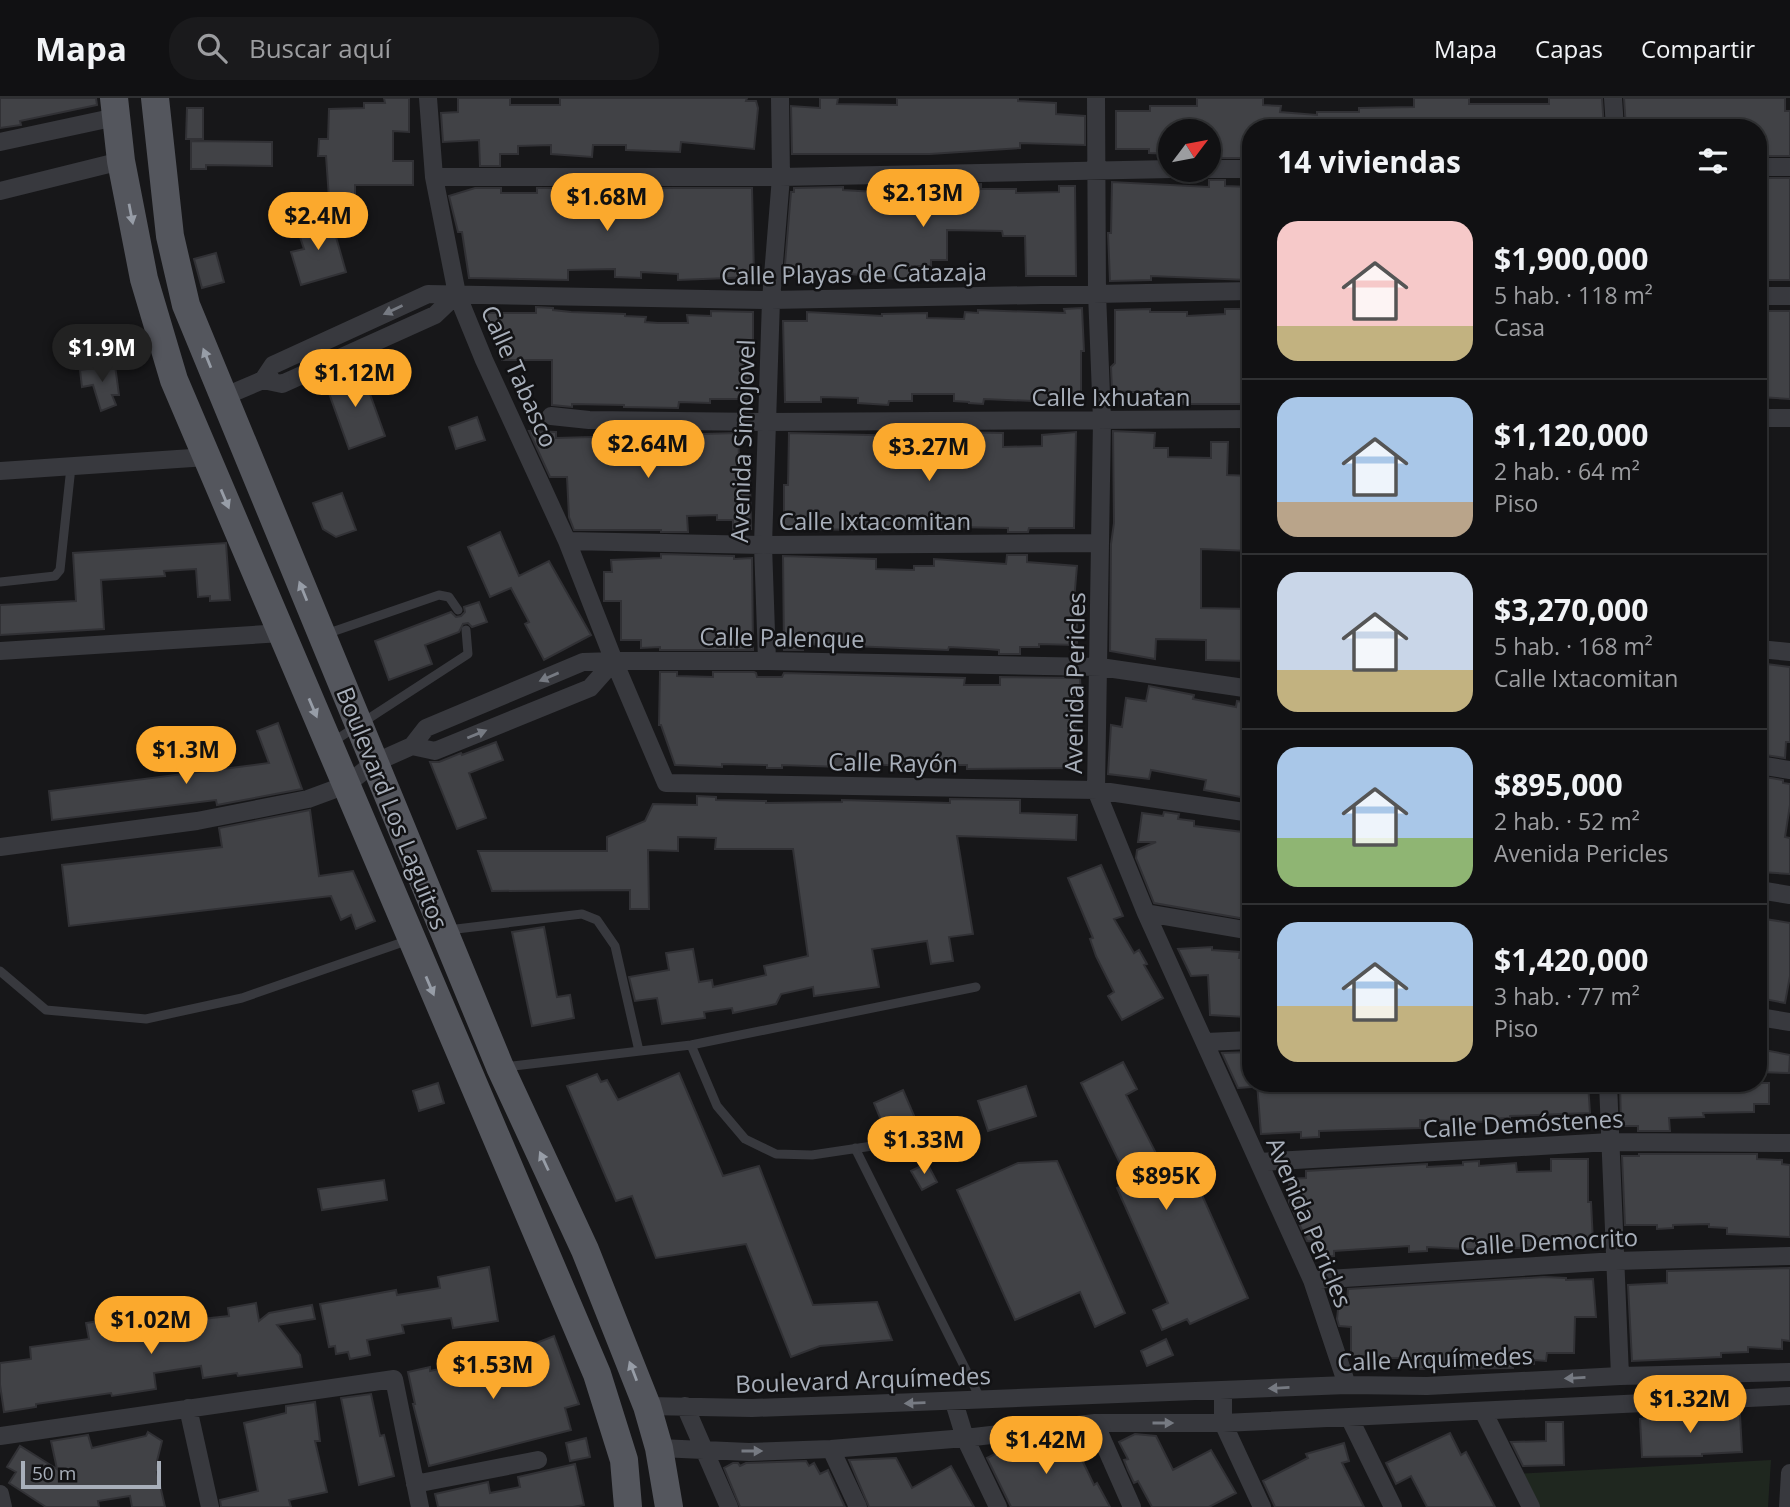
<!DOCTYPE html>
<html lang="es">
<meta charset="utf-8">
<style>
body{margin:0;font-family:"Open Sans",sans-serif;background:#1a1a1c;color:#f1f3f6;height:100vh;display:flex;flex-direction:column;font-size:26px;white-space:nowrap}
*{box-sizing:border-box;margin:0}
p{font-size:23px;color:#9c9da0}
.icon{flex:none;width:38px;height:38px;fill:none;stroke:currentColor;stroke-width:2;stroke-linecap:round;stroke-linejoin:round}
.map{position:relative;flex:1;overflow:hidden}
.panel{position:absolute;left:1242px;top:21px;width:525px;height:973px;display:flex;flex-direction:column;background:#111113;border-radius:28px;box-shadow:0 2px 5px #0004,0 0 0 2px #303133}
.panel>*{flex:none}
.needle{width:46px;rotate:58deg}
.fabs{position:absolute;left:1158px;top:21px;display:grid;gap:14px}
.fabs a{display:grid;place-items:center;width:63px;height:63px;border-radius:50%;background:#111113;box-shadow:0 2px 5px #0004,0 0 0 2px #303133;font-size:35px}
.scale{position:absolute;left:21px;bottom:18px;width:140px;box-sizing:border-box;padding-left:7px;border:4px solid #a8afba;border-top:0;font-size:19px;line-height:24px;white-space:nowrap;color:#a8afba;-webkit-text-stroke:5px #121214;paint-order:stroke}
.price{position:absolute;translate:-50% -60px;padding:0 16px;border-radius:24px;background:#fba92d;color:#111;font-size:23px;line-height:46px;filter:drop-shadow(0 2px 4px #0008)}
.price::after{content:'';position:absolute;left:50%;top:42px;width:21px;height:16px;margin-left:-10px;background:inherit;clip-path:polygon(0 0,100% 0,50% 100%)}
.price.active{background:#222;color:#fff}
ul{padding:0;list-style:none}
li{display:flex;align-items:center;gap:21px;height:175px;padding:0 35px}
li+li{border-top:2px solid #303133}
li span{display:grid;place-items:center;flex:none;width:196px;height:140px;border-radius:21px;color:#555}
li>.icon{margin-inline-start:auto}
span .icon{width:84px;height:84px;fill:#fffc;stroke-width:1}
li b{font-size:30px}
h2{display:flex;justify-content:space-between;align-items:center;height:84px;padding:0 35px;font-size:30px}
header{display:flex;align-items:center;gap:42px;box-sizing:border-box;height:98px;padding:0 35px;background:#111113;border-bottom:2px solid #303133}
header strong{font-size:33px}
nav{display:flex;gap:38px;margin-inline-start:auto;font-size:24px}
.search{width:490px;height:63px;background:#1a1a1c;display:flex;align-items:center;gap:18px;box-sizing:border-box;padding:0 24px;border-radius:28px;color:#9c9da0;font-size:26px}
.map>svg:first-child{display:block}
.green{fill:#1f271f}
.building{fill:#414246;stroke:#313135;stroke-width:2}
.lines{fill:none;stroke-linecap:round;stroke-linejoin:round}
.lane{stroke:#38393e;stroke-width:9}
.street{stroke:#38393e;stroke-width:18}
.primary{stroke:#54565d;stroke-width:28}
.oneway{fill:#979da7}
.oneway2{fill:#767a82}
.labels{text-anchor:middle;dominant-baseline:central;stroke-width:5;stroke-linejoin:round;paint-order:stroke}
.street-label{font-size:24px;fill:#a8afba;stroke:#121214}
</style>
<header>
<strong>Mapa</strong>
<div class="search"><svg class="icon" aria-label="search" viewBox="0 0 24 24"><circle cx="10" cy="10" r="6"/><path d="M15 15l6 6"/></svg>Buscar aquí</div>
<nav><a>Mapa</a><a>Capas</a><a>Compartir</a></nav>
</header>
<div class="map">
<svg width="1790" height="1409" viewBox="0 0 1790 1409">
<rect width="100%" height="100%" fill="#171719"/>
<!-- green -->
<path class="green" d="M1771,1362L1768,1409H1531L1515,1376Z"/>
<!-- building -->
<path class="building" d="M0,0H96L97,7L20,23L21,27L0,30Z
M384,0H409V34L393,33V63H413V87H355V109L330,114L326,58H318L319,41H328L329,11L364,10V5H385Z
M458,0H510V7H560V0H747L746,3H756L758,10L754,51L681,44L680,54L626,52V47H593L592,59L551,56V47L518,48V56H500V68H480L479,42L443,44L441,15L458,14Z
M820,0H838L837,6L897,7V0H1018V3L1056,5V16L1085,18V47L1020,45V50L930,56H792L791,8L820,10Z
M1197,0H1263V7L1281,8L1280,14L1317,17V14H1359V10L1414,9V0H1469V6H1549V0H1602L1604,30H1251V60H1209V33H1171V56L1149,55V51H1116V13H1150V8H1197Z
M1624,0H1785V13H1790V58H1759V30H1626Z
M187,10H203V41H186Z
M191,43L272,44V68L206,67V71H191Z
M1759,80H1790V182H1767V177H1759Z
M1209,82H1225V88L1251,89V136H1249L1248,182L1151,178V182L1110,183L1108,135H1111L1112,84L1209,89Z
M981,86V91H1016V95L1059,94V88H1075L1076,178H1026L1025,138H1003L1002,133L947,132V162H931V168H912V181L877,180V183H861V177L802,172L801,179L784,178L791,94H794V90L843,89V92L875,94V91H921V96L967,97L966,87Z
M475,90H501V95H537V90H554V97L592,96V90H752L754,179L678,182V176L641,174V180L615,179V171L568,172V182L469,180L462,134H458L449,98Z
M330,118L346,174L301,187L291,154L304,151L296,127Z
M216,155L224,184L202,190L194,161Z
M536,209L553,210V212L571,214L625,216V218L646,219L645,224L658,225H688L687,217L711,218V213L753,214V254H750V301H710V305L679,304L678,310L624,309V307L572,306V309L552,307V262H502L485,215H536Z
M1082,210L1084,253H1081V305L984,301L983,306L969,305V304L954,303V296H912V303H889L888,307L858,305V300L821,299V304H785L783,223H807V214L882,218V216L927,215V220L964,221L965,214L978,215V212L1065,215L1064,211Z
M1150,211V214H1187V218L1225,216V211H1243V215H1251V306H1185L1152,303L1153,295L1112,293L1111,269L1115,265V212Z
M1759,213H1790V301L1759,299Z
M115,267L119,297H112L116,307L101,313L93,287L82,289L80,272Z
M361,271L385,338L349,351L325,284Z
M477,319L485,342L456,351L449,329Z
M529,333L556,334V340L738,335L740,383H750L751,431L733,432V422H717V417L687,418L688,434H661V432H574L569,419L567,379H550Z
M1113,333L1155,335L1154,350H1168V359L1211,360V344H1228L1227,377L1251,378V453L1201,451V510L1251,511V563L1206,562V542L1156,541L1155,561L1110,553L1111,446L1114,425Z
M949,334L1003,335V349L1042,348V337L1076,334L1074,430H1029L1028,434H1008V430L952,429L878,432L784,431V387H788L789,335L908,338V348L914,347V350H949Z
M342,395L356,432L336,439L323,431L313,405Z
M500,434L519,478L549,463L591,537L544,562L525,526L529,524L511,490L490,499L468,449Z
M226,445L230,502L210,503V498L198,499L196,471L164,473L165,478L101,482L104,531L0,537V507L76,503L73,455Z
M661,456L734,458V461L752,460L753,552H660V549L641,550V542H621V503H604V474H612L611,462L661,460Z
M1007,457H1027V464L1077,468L1074,503H1077V547L1039,546V549H1020V556H999V552L987,551L949,549L948,552L803,546V552H784L783,458L876,461V471L914,472V468H934V461L1006,466Z
M479,504L487,524L472,529L468,525L463,526L459,534L425,547L432,566L389,582L375,543L451,514L456,519L461,518L465,514L464,509Z
M1759,565L1790,569V644H1786L1785,660L1759,656Z
M660,574H677V578L713,579V574H754L756,575L757,579H782L784,575L965,580L964,587H1000V579L1080,580L1082,619H1076V670L967,671V667H936V671L874,666L873,670L782,667V670H767V667L722,666V669L675,667L661,627H659Z
M1149,588L1194,597L1193,601L1236,609L1237,603L1251,606V640L1248,658L1251,659V701L1204,692L1206,682L1151,672L1149,681L1108,676L1111,627L1122,629L1126,600L1146,603Z
M278,625L302,691L217,707L216,702L52,722L49,693L269,665L257,633Z
M496,644L503,662L469,675L486,720L457,731L430,664H439L461,655L462,657Z
M1759,678L1783,682V685L1790,686V707L1785,739L1790,740V776L1761,774L1762,765L1759,764Z
M697,698L716,699V702L766,703V705L842,704V702L950,705V701L1020,702V715L1077,717L1076,742L957,738L973,836L949,839L953,863L931,866L927,843L872,851L879,889L814,898L813,889L781,896L776,906L733,915L732,910L704,914L705,920L662,926L657,900L635,903L629,879L669,872L666,855L693,851L699,884L712,882L713,889L766,877L764,868L808,858L793,751H715L716,740L678,739V753L648,752L649,811H630V792L492,793L478,753H607V739L645,723L653,706L697,707Z
M310,712L319,778L353,773L375,823L356,831L351,817L341,822L331,798L69,828L62,767L222,749L219,730Z
M1164,714L1179,716L1178,721L1194,723V728L1251,735V822L1154,805L1136,760L1137,752L1156,744H1138L1142,715L1163,718Z
M1101,767L1123,818L1114,821L1134,855L1139,852L1147,866L1144,867L1163,900L1122,922L1108,898L1114,894L1096,858L1090,841L1093,840L1068,780Z
M1759,820L1790,825V878L1785,905L1759,900Z
M544,829L557,899L570,897L574,920L532,928L512,834Z
M1212,849V852L1240,854L1239,860H1251V913H1246V919L1210,917L1208,877L1191,878L1178,851Z
M1759,951L1790,957L1789,975L1759,974Z
M1251,954V989L1238,990L1222,955Z
M1123,964L1137,991L1126,997L1163,1069L1185,1059L1248,1200L1190,1226L1187,1221L1162,1232L1153,1212L1168,1205L1117,1090L1129,1084L1081,985Z
M679,975L723,1078L759,1068L813,1207L877,1204L892,1242L820,1248L791,1259L746,1146L656,1160L632,1098L616,1103L567,988L597,976L601,984L607,982L618,1002Z
M438,985L444,1005L419,1013L413,993Z
M1257,985H1384L1385,987L1452,985L1485,988L1588,985L1590,1015L1510,1018V1020L1487,1021V1024L1420,1022V1030L1319,1033V1039L1301,1040V1034L1261,1036Z
M1620,985H1769V1006H1754V1014L1703,1015L1704,1019L1669,1020L1670,1033H1638V1028H1621Z
M1026,988L1036,1018L988,1033L978,1003Z
M903,992L915,1020L885,1032L874,1005Z
M1639,1056H1757V1061L1782,1062V1066L1790,1067V1139L1727,1136V1130L1709,1129V1126L1673,1127V1130L1657,1131V1127H1625L1622,1058H1639Z
M1551,1061H1588V1104H1591L1593,1144L1575,1146L1574,1142L1535,1144V1149L1486,1152L1427,1149V1153L1409,1154V1148L1334,1153V1158L1317,1159V1144L1307,1143L1289,1104V1081L1306,1080V1073L1427,1066V1069L1463,1067V1064L1479,1063V1068L1516,1065L1517,1074L1551,1073Z
M1057,1063L1125,1215L1095,1229L1080,1194L1015,1222L957,1092L1018,1065Z
M927,1065L937,1084L922,1092L911,1073Z
M384,1082L387,1102L322,1112L318,1091Z
M489,1169L498,1223L453,1230L451,1220L402,1227L404,1235L367,1242L370,1257L350,1261L348,1254L336,1256L335,1248L329,1249L320,1206L396,1192L397,1197L440,1190L438,1179Z
M1790,1170V1243L1782,1242V1251L1748,1249V1254L1721,1255V1259L1632,1263L1628,1187L1667,1185V1173Z
M1544,1179L1566,1180V1182L1593,1181L1596,1219H1575L1574,1255H1547L1546,1263L1534,1262V1266L1513,1265V1270L1419,1271V1260H1364L1365,1258H1351V1229L1339,1228L1337,1221L1339,1202L1347,1203L1348,1191Z
M256,1205L259,1223L269,1215L312,1207L315,1221L277,1227L300,1257L302,1269L238,1278L237,1275L203,1280L201,1268L154,1275L156,1291L112,1298L111,1295L36,1306V1309L4,1314L0,1287V1265L31,1261L30,1249L89,1241L86,1225L116,1220L119,1238L166,1231L165,1225L229,1218L228,1210Z
M554,1238L579,1306L565,1310L571,1332L429,1368L413,1306H415L408,1274L430,1269V1273L458,1267V1264L492,1255L519,1249L521,1251Z
M1166,1241L1173,1257L1147,1268L1141,1253Z
M371,1296L380,1338L384,1337L394,1378L359,1387L341,1300Z
M315,1304L320,1343H315L327,1394L289,1402L291,1409H221L220,1402L258,1393L244,1325L286,1315V1308Z
M1700,1315V1318L1740,1317L1742,1354L1702,1356V1358L1642,1359L1640,1321Z
M1546,1324H1563L1564,1367L1523,1368L1511,1344L1546,1343Z
M148,1334L162,1343L157,1363L159,1373L157,1374L165,1409H132L130,1398L98,1403L99,1409H46L9,1385L16,1374L7,1369L20,1348L57,1371L51,1343L88,1337L92,1350L146,1338Z
M1450,1335L1461,1357L1466,1354L1495,1409H1427L1411,1378L1396,1386L1386,1365Z
M1135,1336L1156,1338L1173,1372L1211,1352L1236,1395L1209,1409H1152L1138,1383L1134,1385L1128,1372L1124,1362L1128,1361L1119,1344Z
M586,1340L590,1359L570,1363L566,1345Z
M1060,1340L1072,1341L1094,1387L1097,1385L1110,1409H1011L987,1360L1015,1346Z
M1344,1345L1349,1363L1342,1365L1364,1409H1275L1263,1383L1308,1360L1306,1356Z
M896,1360L912,1390L951,1368L974,1409H869L849,1362Z
M806,1363L809,1368L814,1365L820,1376L828,1372L845,1409H740L724,1370L733,1365H738L740,1368L746,1365Z
M575,1366L584,1407L573,1409H438L435,1396L488,1384L490,1395L520,1389L518,1379Z"/>
<g class="lines">
<!-- lane -->
<path class="lane" d="M0,484L55,478L60,472L71,369
M326,536L439,497L449,499L458,512
M331,645L468,556L466,532
M448,832L582,816L597,822L615,848L639,953
M0,873L46,912L146,921L242,900L409,842
M691,947L717,1008L745,1041L776,1056L812,1057L953,1036
M505,969L691,947L976,889
M855,1050L981,1302"/>
<!-- street -->
<path class="street" d="M428,0L434,79L457,196L484,262L567,443L614,563L666,685L1096,692L1251,715
M1096,0L1097,195L1102,322L1096,692L1146,815L1312,1182L1347,1287
M1613,0L1615,30
M0,44L116,19
M1759,69H1790
M1209,71H1251
M434,79H781L1171,71
M0,93L121,63
M1759,198H1790
M263,282L273,267L428,196L771,202L1251,193
M223,299L263,282L282,286L435,217L457,196
M551,318L589,322L767,324L1251,321
M1759,320H1790
M0,373L207,359
M567,443L763,447L1099,445
M1759,551L1790,554
M0,553L282,535
M767,563L763,447L771,202L781,79L780,0
M412,648L426,630L583,564L614,563H767L1100,569L1251,591
M1759,667L1790,672
M0,749L197,723L308,701L346,687L374,665L412,648L435,653L590,590L614,563
M1759,792L1790,797
M1146,815L1251,833
M1759,919L1790,924
M1206,944L1251,942
M1608,985L1620,1278
M1259,1064L1610,1044L1790,1045
M1312,1182L1616,1163L1790,1158
M1223,1293V1325L1262,1409
M954,1304L965,1340L998,1409
M647,1308L752,1310L840,1307L1347,1287L1427,1288L1620,1278L1790,1274
M685,1308L729,1409
M188,1310L210,1409
M1483,1313L1531,1409
M1349,1319L1393,1409
M1095,1325L1132,1409
M0,1338L394,1281L420,1409
M659,1350L749,1354L831,1351L965,1340L1095,1325H1223L1790,1298
M831,1351L858,1409
M415,1386L538,1362
M0,1396L3,1409
M1788,1409L1790,1375"/>
<!-- primary -->
<path class="primary" d="M114,0L121,63L144,181L174,282L597,1276L624,1362L628,1409
M155,0L170,138L186,207L500,969L585,1152L647,1308L659,1350L669,1409"/>
</g>
<!-- one-way arrows -->
<defs><path id="oneway-solid" d="M-6-.8H1V-3.2L6.5 0L1 3.2V.8H-6Z" transform="scale(1.75)"/></defs>
<g class="oneway">
<use href="#oneway-solid" transform="translate(131 116) rotate(79)"/>
<use href="#oneway-solid" transform="translate(207 260) rotate(-112)"/>
<use href="#oneway-solid" transform="translate(225 401) rotate(67)"/>
<use href="#oneway-solid" transform="translate(303 493) rotate(-112)"/>
<use href="#oneway-solid" transform="translate(313 610) rotate(67)"/>
<use href="#oneway-solid" transform="translate(430 888) rotate(67)"/>
<use href="#oneway-solid" transform="translate(544 1063) rotate(-115)"/>
<use href="#oneway-solid" transform="translate(633 1273) rotate(-111)"/>
</g>
<g class="oneway2">
<use href="#oneway-solid" transform="translate(393 212) rotate(155)"/>
<use href="#oneway-solid" transform="translate(549 579) rotate(157)"/>
<use href="#oneway-solid" transform="translate(477 636) rotate(-22)"/>
<use href="#oneway-solid" transform="translate(1575 1280) rotate(177)"/>
<use href="#oneway-solid" transform="translate(1279 1290) rotate(177)"/>
<use href="#oneway-solid" transform="translate(915 1305) rotate(178)"/>
<use href="#oneway-solid" transform="translate(1163 1325)"/>
<use href="#oneway-solid" transform="translate(752 1353)"/>
</g>
<g class="labels">
<!-- street labels -->
<g class="street-label">
<text transform="translate(854 175) rotate(-1)">Calle Playas de Catazaja</text>
<text transform="translate(520 278) rotate(66)">Calle Tabasco</text>
<text x="1111" y="298">Calle Ixhuatan</text>
<text transform="translate(742 343) rotate(-88)">Avenida Simojovel</text>
<text x="875" y="422">Calle Ixtacomitan</text>
<text transform="translate(782 539) rotate(1)">Calle Palenque</text>
<text transform="translate(1074 585) rotate(-89)">Avenida Pericles</text>
<text transform="translate(893 664) rotate(1)">Calle Rayón</text>
<text transform="translate(393 710) rotate(68)">Boulevard Los Laguitos</text>
<text transform="translate(1523 1025) rotate(-3)">Calle Demóstenes</text>
<text transform="translate(1310 1124) rotate(67)">Avenida Pericles</text>
<text transform="translate(1549 1143) rotate(-3)">Calle Democrito</text>
<text transform="translate(1435 1260) rotate(-2)">Calle Arquímedes</text>
<text transform="translate(863 1281) rotate(-2)">Boulevard Arquímedes</text>
</g>
</g>
</svg>
<div class="fabs">
<a><svg class="needle" viewBox="-14 -14 28 28"><path d="M0-13l5 13h-10z" fill="#e53935"/><path d="M0 13l5-13h-10z" fill="#9c9da0"/></svg></a>
</div>
<div class="scale">50 m</div>
<b class="price" style="left:923px;top:131px">$2.13M</b>
<b class="price" style="left:607px;top:135px">$1.68M</b>
<b class="price" style="left:318px;top:154px">$2.4M</b>
<b class="price active" style="left:102px;top:286px">$1.9M</b>
<b class="price" style="left:355px;top:311px">$1.12M</b>
<b class="price" style="left:648px;top:382px">$2.64M</b>
<b class="price" style="left:929px;top:385px">$3.27M</b>
<b class="price" style="left:186px;top:688px">$1.3M</b>
<b class="price" style="left:924px;top:1078px">$1.33M</b>
<b class="price" style="left:1166px;top:1114px">$895K</b>
<b class="price" style="left:151px;top:1258px">$1.02M</b>
<b class="price" style="left:493px;top:1303px">$1.53M</b>
<b class="price" style="left:1690px;top:1337px">$1.32M</b>
<b class="price" style="left:1046px;top:1378px">$1.42M</b>
<section class="panel">
<h2>14 viviendas<svg class="icon" aria-label="filters" viewBox="0 0 24 24"><path d="M4 7h16M4 17h16"/><circle cx="9" cy="7" r="2"/><circle cx="15" cy="17" r="2"/></svg></h2>
<ul>
<li><span style="background:linear-gradient(#f6c9c9 75%,#c2b280 0)"><svg class="icon" aria-label="home" viewBox="0 0 24 24"><path d="M3 11l9-7 9 7M6 9v11h12V9"/></svg></span><div><b>$1,900,000</b><p>5 hab. · 118 m²</p><p>Casa</p></div></li>
<li><span style="background:linear-gradient(#a9c7e8 75%,#b9a48a 0)"><svg class="icon" aria-label="home" viewBox="0 0 24 24"><path d="M3 11l9-7 9 7M6 9v11h12V9"/></svg></span><div><b>$1,120,000</b><p>2 hab. · 64 m²</p><p>Piso</p></div></li>
<li><span style="background:linear-gradient(#c9d6e8 70%,#c2b280 0)"><svg class="icon" aria-label="home" viewBox="0 0 24 24"><path d="M3 11l9-7 9 7M6 9v11h12V9"/></svg></span><div><b>$3,270,000</b><p>5 hab. · 168 m²</p><p>Calle Ixtacomitan</p></div></li>
<li><span style="background:linear-gradient(#a9c7e8 65%,#8fb573 0)"><svg class="icon" aria-label="home" viewBox="0 0 24 24"><path d="M3 11l9-7 9 7M6 9v11h12V9"/></svg></span><div><b>$895,000</b><p>2 hab. · 52 m²</p><p>Avenida Pericles</p></div></li>
<li><span style="background:linear-gradient(#a9c7e8 60%,#c2b280 0)"><svg class="icon" aria-label="home" viewBox="0 0 24 24"><path d="M3 11l9-7 9 7M6 9v11h12V9"/></svg></span><div><b>$1,420,000</b><p>3 hab. · 77 m²</p><p>Piso</p></div></li>
</ul>
</section>
</div>
